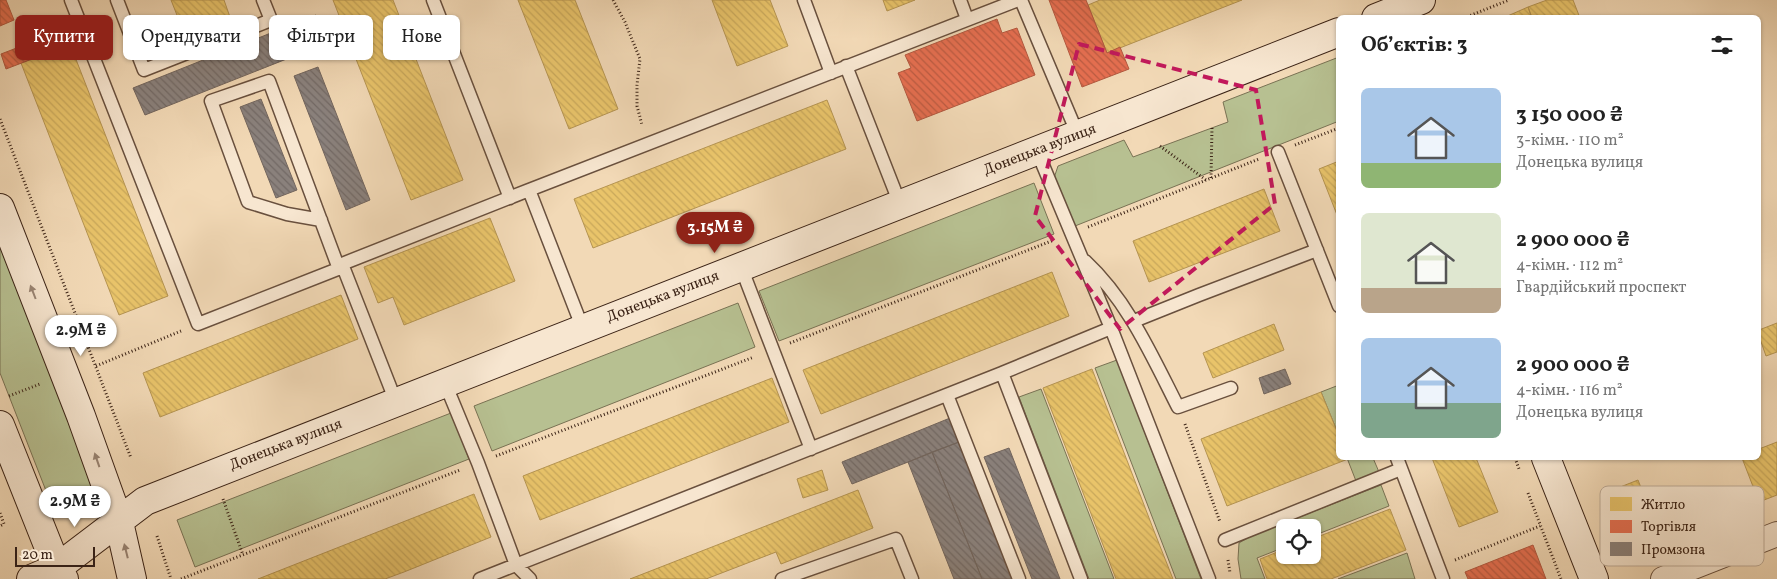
<!DOCTYPE html>
<html lang="uk">
<meta charset="utf-8">
<style>
body{margin:0;font-family:Vollkorn,serif;background:#f6f6f6;color:#222;height:100vh;display:flex;flex-direction:column;font-size:19px;white-space:nowrap}
*{box-sizing:border-box;margin:0}
p{font-size:16px;color:#767676}
.icon{flex:none;width:28px;height:28px;fill:none;stroke:currentColor;stroke-width:2;stroke-linecap:round;stroke-linejoin:round}
.map{position:relative;flex:1;overflow:hidden}
.details{position:absolute;left:1336px;top:15px;width:425px;height:445px;display:flex;flex-direction:column;background:#fff;border-radius:8px;box-shadow:0 1px 4px #0004}
.details>*{flex:none}
.top-card{position:absolute;left:15px;top:15px;width:475px;height:45px;display:flex;gap:10px}
.fabs{position:absolute;left:1276px;top:519px;display:grid;gap:10px}
.fabs a{display:grid;place-items:center;width:45px;height:45px;border-radius:8px;background:#fff;box-shadow:0 1px 4px #0004;font-size:25px}
.scale{position:absolute;left:15px;bottom:12px;width:80px;box-sizing:border-box;padding-left:5px;border:2px solid #3b2316;border-top:0;font-size:14px;line-height:18px;white-space:nowrap;color:#3b2316;-webkit-text-stroke:4px #f7e6d0;paint-order:stroke}
.price{position:absolute;translate:-50% -42px;padding:0 11px;border-radius:18px;background:#fff;color:#222;font-size:16px;line-height:32px;filter:drop-shadow(0 1px 2px #0008)}
.price::after{content:'';position:absolute;left:50%;top:30px;width:15px;height:11px;margin-left:-8px;background:inherit;clip-path:polygon(0 0,100% 0,50% 100%)}
.price.active{background:#8f2418;color:#fff}
ul{padding:0;list-style:none}
li{display:flex;align-items:center;gap:15px;height:125px;padding:0 25px}
li span{display:grid;place-items:center;flex:none;width:140px;height:100px;border-radius:8px;color:#555}
li>.icon{margin-inline-start:auto}
span .icon{width:60px;height:60px;fill:#fffc;stroke-width:1}
li b{font-size:21px}
h2{display:flex;justify-content:space-between;align-items:center;height:60px;padding:0 25px;font-size:21px}
.tag{padding:0 18px;border-radius:8px;background:#fff;box-shadow:0 1px 4px #0004;font-size:18px;line-height:45px}
.tag.active{background:#8f2418;color:#fff}
.map>svg:first-child{display:block}
.green{fill:#b7c091;stroke:#797254}
.homes{fill:url(#homes-back-hatch);stroke:#b59451}
.shops{fill:url(#shops-back-hatch);stroke:#b3583f}
.industry{fill:url(#industry-back-hatch);stroke:#72655d}
.lines{fill:none;stroke-linecap:round;stroke-linejoin:round}
.lane-casing{stroke:#69503e;stroke-width:15}
.street-casing{stroke:#69503e;stroke-width:26}
.secondary-casing{stroke:#3b2316;stroke-width:30}
.path{stroke:#3b2316;stroke-width:3;stroke-dasharray:1 2.5;stroke-linecap:butt}
.lane{stroke:#f7e6d0;stroke-width:12}
.street{stroke:#f7e6d0;stroke-width:24}
.secondary{stroke:#f7e6d0;stroke-width:28}
.oneway{fill:#998473}
.marked{fill:none;stroke:#c2185b;stroke-width:4;stroke-dasharray:10 6;stroke-linejoin:round}
.labels{text-anchor:middle;dominant-baseline:central;stroke-width:5;stroke-linejoin:round;paint-order:stroke}
.street-label{font-size:15px;fill:#3b2316;stroke:#f7e6d0}
.key{fill:#f7e6d0;stroke:#bfac98;stroke-width:1}
.key-label{font-size:14px;fill:#3b2316}
</style>
<div class="map">
<svg width="1777" height="579" viewBox="0 0 1777 579">
<defs>
<pattern id="homes-back-hatch" width="6" height="6" patternUnits="userSpaceOnUse" patternTransform="scale(1.25)"><rect width="6" height="6" fill="#e9c46a"/><path d="M-1 5l2 2M0 0l6 6M5-1l2 2" fill="none" stroke="#c9a85b"/></pattern>
<pattern id="shops-back-hatch" width="6" height="6" patternUnits="userSpaceOnUse" patternTransform="scale(1.25)"><rect width="6" height="6" fill="#e76f51"/><path d="M-1 5l2 2M0 0l6 6M5-1l2 2" fill="none" stroke="#bc5b42"/></pattern>
<pattern id="industry-back-hatch" width="6" height="6" patternUnits="userSpaceOnUse" patternTransform="scale(1.25)"><rect width="6" height="6" fill="#8a817c"/><path d="M-1 5l2 2M0 0l6 6M5-1l2 2" fill="none" stroke="#726965"/></pattern>
</defs>
<rect width="100%" height="100%" fill="#f2d9b6"/>
<filter id="stains"><feTurbulence type="fractalNoise" baseFrequency=".004" numOctaves="4"/><feColorMatrix values="0 0 0 0 .2 0 0 0 0 .09 0 0 0 0 .02 0 0 0 .5 -.17"/></filter>
<radialGradient id="worn" r=".72"><stop offset=".6" stop-color="#630" stop-opacity="0"/><stop offset="1" stop-color="#630" stop-opacity=".3"/></radialGradient>
<!-- green -->
<path class="green" d="M1339,57V121L1075,226L1054,178L1058,166L1124,140L1133,157L1228,122L1223,102Z
M1034,183L1054,234L779,341L759,291Z
M0,245L92,483C92,484 92,490 92,491C88,502 67,512 56,507C56,506 51,502 50,501L0,373Z
M738,303L755,347L492,451L474,406Z
M1117,360L1201,579H1176L1095,368Z
M1339,385V436L1321,392Z
M1041,389L1114,579H1089L1019,397Z
M451,413L469,459L195,567L177,520Z
M1347,458H1373L1379,472L1356,481Z
M1381,485L1389,506L1313,536L1312,528H1285V547L1257,558L1265,579H1241L1238,559L1239,543L1251,536Z
M1407,553L1415,579H1338Z"/>
<!-- homes -->
<path class="homes" d="M171,0H224L231,20L186,38Z
M333,0H393L463,180L411,200Z
M518,0H575L618,109L569,129Z
M712,0H770L788,46L737,66Z
M883,0H915L887,11Z
M1100,0H1242L1107,53L1088,5Z
M1547,0H1573L1580,18H1532L1528,7Z
M1528,7L1532,18H1503Z
M70,44L168,296L119,315L21,63Z
M827,100L846,149L593,248L574,199Z
M1339,161V220L1319,169Z
M1264,189L1280,231L1149,282L1133,241Z
M490,218L515,281L404,325L393,297L378,303L364,267Z
M1052,272L1069,316L821,414L803,370Z
M341,295L358,339L160,417L143,373Z
M1777,323V352L1766,356L1759,336V330Z
M1274,324L1284,350L1213,378L1203,353Z
M1092,369L1154,531L1173,579H1116L1043,388Z
M772,378L789,422L540,520L523,476Z
M1321,392L1339,436V458L1348,459L1227,506L1201,439Z
M1777,442V495L1759,502L1742,458H1759V449Z
M1432,458H1476L1498,512L1459,527Z
M822,470L828,490L803,498L797,479Z
M1638,480L1655,523L1622,536L1605,493Z
M858,490L873,528L781,564L776,552L706,579H630Z
M474,494L491,537L404,572L385,579H258Z
M1390,509L1406,550L1331,579H1267L1260,559L1285,549V555H1312V539Z"/>
<!-- shops -->
<path class="shops" d="M0,0H6L14,20L0,26Z
M1049,0H1086L1107,53L1120,47L1129,69L1082,87Z
M997,19L1002,33L1017,28L1035,75L917,121L898,73L911,68L905,55Z
M27,44L32,59L6,69L1,54Z
M1533,545L1546,579H1468L1465,572Z"/>
<!-- industry -->
<path class="industry" d="M316,15L327,43L145,115L133,88Z
M318,67L370,200L346,210L294,76Z
M261,99L297,190L276,198L240,107Z
M1285,369L1291,384L1264,394L1259,378Z
M950,418L959,442L852,484L842,462Z
M959,442L1013,579H982L932,452Z
M1009,448L1060,579H1032L984,457Z
M932,452L982,579H954L908,462Z"/>
<g class="lines">
<defs>
<path id="lane" d="M71,0L198,324L343,267
M117,0L144,70L271,20L263,0
M433,0L510,198
M804,0L831,73
M960,0L967,19
M1021,0L1078,135
M846,66L900,204
M1037,151L1111,328L1209,579
M1278,152L1339,306
M321,220L287,214L248,202L211,101L269,81L339,269
M1085,261C1128,301 1152,356 1178,407L1231,388
M741,267L811,449
M1134,321L1199,295L1317,250
M583,329L529,190L1018,0
M445,383L478,463L516,565L530,579
M947,395L1019,579
M396,402L342,264L529,190
M1397,458L1443,579
M1225,540L1401,469
M480,579L1002,373
M782,579L896,539L912,579
M1081,579L1002,373L1111,328"/>
<path id="street" d="M1663,579L1777,534"/>
<path id="secondary" d="M1376,18L1421,0
M0,208L81,416L119,522L132,579
M0,425L57,568L64,579
M1546,458L1594,579
M31,579L57,568L145,501L1339,32"/>
</defs>
<!-- lane casing -->
<use href="#lane" class="lane-casing"/>
<!-- street casing -->
<use href="#street" class="street-casing"/>
<!-- secondary casing -->
<use href="#secondary" class="secondary-casing"/>
<!-- path -->
<path class="path" d="M613,0L625,22L640,59L637,85V106L642,125
M1464,18L1509,0
M0,119L131,458
M1295,145L1339,128
M1160,146L1206,180
M1211,178L1212,127
M1088,227L1259,159
M790,343L1054,240
M96,366L181,331
M9,396L40,384
M1185,424L1220,522
M496,456L754,357
M1515,458L1519,469
M1528,493L1561,579
M223,499L243,555
M0,513L4,524L0,526
M157,536L171,579
M1228,560L1230,573
M1455,560L1540,526
M181,579L460,470"/>
<!-- lane -->
<use href="#lane" class="lane"/>
<!-- street -->
<use href="#street" class="street"/>
<!-- secondary -->
<use href="#secondary" class="secondary"/>
</g>
<!-- one-way arrows -->
<defs><path id="oneway-solid" d="M-6-.8H1V-3.2L6.5 0L1 3.2V.8H-6Z" transform="scale(1.25)"/></defs>
<g class="oneway">
<use href="#oneway-solid" transform="translate(33 292) rotate(-111)"/>
<use href="#oneway-solid" transform="translate(97 460) rotate(-109)"/>
<use href="#oneway-solid" transform="translate(126 551) rotate(-104)"/>
</g>
<!-- marked area -->
<path class="marked" d="M1079,44L1256,90L1275,204L1120,329L1035,216Z"/>
<g class="labels">
<!-- street labels -->
<g class="street-label">
<text transform="translate(1040 150) rotate(-21)">Донецька вулиця</text>
<text transform="translate(663 297) rotate(-21)">Донецька вулиця</text>
<text transform="translate(286 445) rotate(-21)">Донецька вулиця</text>
</g>
</g>
<!-- legend -->
<rect x="1600" y="486" width="164" height="80" rx="8" class="key"/>
<rect x="1610" y="497" width="22" height="14" fill="#e9c46a"/>
<rect x="1610" y="520" width="22" height="13" fill="#e76f51"/>
<rect x="1610" y="542" width="22" height="14" fill="#8a817c"/>
<g class="key-label">
<text x="1641" y="509">Житло</text>
<text x="1641" y="531">Торгівля</text>
<text x="1641" y="554">Промзона</text>
</g>
<rect width="100%" height="100%" filter="url(#stains)"/>
<rect width="100%" height="100%" fill="url(#worn)"/>
</svg>
<div class="fabs">
<a><svg class="icon" aria-label="locate" viewBox="0 0 24 24"><circle cx="12" cy="12" r="6"/><path d="M12 2v4M12 18v4M2 12h4M18 12h4"/></svg></a>
</div>
<div class="scale">20 m</div>
<b class="price active" style="left:715px;top:254px">3.15M ₴</b>
<b class="price" style="left:81px;top:357px">2.9M ₴</b>
<b class="price" style="left:75px;top:528px">2.9M ₴</b>
<div class="top-card">
<a class="tag active">Купити</a>
<a class="tag">Орендувати</a>
<a class="tag">Фільтри</a>
<a class="tag">Нове</a>
</div>
<section class="details">
<h2>Об’єктів: 3<svg class="icon" aria-label="filters" viewBox="0 0 24 24"><path d="M4 7h16M4 17h16"/><circle cx="9" cy="7" r="2"/><circle cx="15" cy="17" r="2"/></svg></h2>
<ul>
<li><span style="background:linear-gradient(#a9c7e8 75%,#8fb573 0)"><svg class="icon" aria-label="home" viewBox="0 0 24 24"><path d="M3 11l9-7 9 7M6 9v11h12V9"/></svg></span><div><b>3 150 000 ₴</b><p>3-кімн. · 110 m²</p><p>Донецька вулиця</p></div></li>
<li><span style="background:linear-gradient(#dfe7d0 75%,#b9a48a 0)"><svg class="icon" aria-label="home" viewBox="0 0 24 24"><path d="M3 11l9-7 9 7M6 9v11h12V9"/></svg></span><div><b>2 900 000 ₴</b><p>4-кімн. · 112 m²</p><p>Гвардійський проспект</p></div></li>
<li><span style="background:linear-gradient(#a9c7e8 65%,#7fa58c 0)"><svg class="icon" aria-label="home" viewBox="0 0 24 24"><path d="M3 11l9-7 9 7M6 9v11h12V9"/></svg></span><div><b>2 900 000 ₴</b><p>4-кімн. · 116 m²</p><p>Донецька вулиця</p></div></li>
</ul>
</section>
</div>
